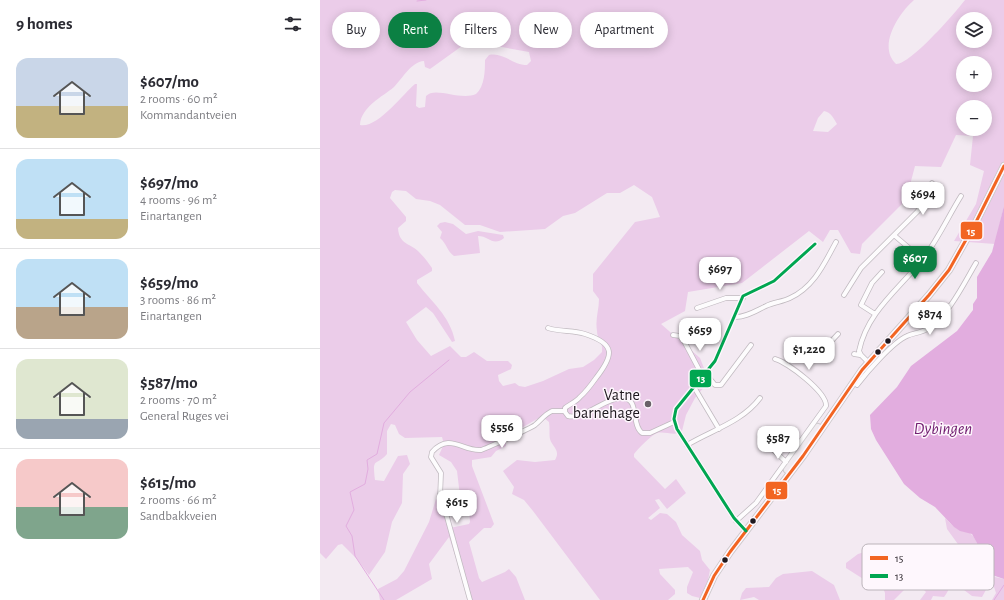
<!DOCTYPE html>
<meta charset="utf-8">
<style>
body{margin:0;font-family:"Alegreya Sans",sans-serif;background:#f7f7f7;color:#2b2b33;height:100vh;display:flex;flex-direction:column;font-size:15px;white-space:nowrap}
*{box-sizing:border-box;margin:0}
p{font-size:13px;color:#7c7c81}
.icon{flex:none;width:22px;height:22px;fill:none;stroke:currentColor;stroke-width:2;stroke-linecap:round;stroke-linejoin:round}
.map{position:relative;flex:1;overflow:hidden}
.sheet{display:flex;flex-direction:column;background:#fff;width:320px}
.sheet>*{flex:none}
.top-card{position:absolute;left:12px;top:12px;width:380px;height:36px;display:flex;gap:8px}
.fabs{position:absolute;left:636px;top:12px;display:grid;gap:8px}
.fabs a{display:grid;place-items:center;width:36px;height:36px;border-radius:50%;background:#fff;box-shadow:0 2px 10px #0003;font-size:20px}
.price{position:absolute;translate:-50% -34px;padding:0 9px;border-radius:8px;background:#fff;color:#222;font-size:13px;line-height:26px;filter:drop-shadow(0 1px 2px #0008)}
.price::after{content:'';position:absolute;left:50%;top:24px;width:12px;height:9px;margin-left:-6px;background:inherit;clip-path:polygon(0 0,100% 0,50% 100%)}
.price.selected{background:#0b8043;color:#fff}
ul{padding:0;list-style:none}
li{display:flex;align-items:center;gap:12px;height:100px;padding:0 16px}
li+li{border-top:1px solid #e1e1e2}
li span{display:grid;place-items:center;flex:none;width:112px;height:80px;border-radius:12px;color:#555}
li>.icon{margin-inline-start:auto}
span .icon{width:48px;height:48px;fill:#fffc;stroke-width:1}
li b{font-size:17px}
h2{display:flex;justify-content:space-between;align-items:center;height:48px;padding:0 16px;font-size:17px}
.chip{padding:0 14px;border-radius:18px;background:#fff;box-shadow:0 2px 10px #0003;font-size:14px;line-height:36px}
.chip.selected{background:#0b8043;color:#fff}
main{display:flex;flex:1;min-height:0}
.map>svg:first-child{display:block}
.green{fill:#ebcce9;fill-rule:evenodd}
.water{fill:#e2addf}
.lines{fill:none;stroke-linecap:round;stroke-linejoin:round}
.stream{stroke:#e2addf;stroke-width:1}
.minor-casing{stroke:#c1bac0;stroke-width:5.5}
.primary-casing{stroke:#cecacd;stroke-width:8}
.minor{stroke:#fdfcfd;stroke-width:4}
.primary{stroke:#f0eaef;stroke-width:6}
.bus-1-casing{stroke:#fef7fd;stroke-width:6}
.bus-2-casing{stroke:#fef7fd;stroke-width:6}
.bus-1{stroke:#f26522;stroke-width:3}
.bus-2{stroke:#00a651;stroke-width:3}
.bus-dot{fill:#1e181e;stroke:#fef7fd;stroke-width:1.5}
.poi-dot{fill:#696268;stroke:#fef7fd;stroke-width:1.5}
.labels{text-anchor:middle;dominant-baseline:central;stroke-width:3;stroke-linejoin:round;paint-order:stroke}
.poi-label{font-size:16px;fill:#1e181e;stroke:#fef7fd;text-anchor:end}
.water-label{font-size:17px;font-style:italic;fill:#721f71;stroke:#fef7fd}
.key{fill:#fef7fd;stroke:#bbb4ba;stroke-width:1}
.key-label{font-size:11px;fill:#1e181e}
.line-badge{stroke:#fef7fd;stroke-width:1.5}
.badge-label{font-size:11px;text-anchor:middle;font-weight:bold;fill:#fff}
</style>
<main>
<section class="sheet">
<h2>9 homes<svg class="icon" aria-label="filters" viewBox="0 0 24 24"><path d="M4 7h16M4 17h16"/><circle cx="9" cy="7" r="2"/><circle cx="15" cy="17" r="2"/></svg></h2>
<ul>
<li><span style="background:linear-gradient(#c9d6e8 60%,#c2b280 0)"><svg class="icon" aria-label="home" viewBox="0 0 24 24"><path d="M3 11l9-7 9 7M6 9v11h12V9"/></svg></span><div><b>$607/mo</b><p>2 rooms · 60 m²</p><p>Kommandantveien</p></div></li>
<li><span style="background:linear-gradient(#bfe0f5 75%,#c2b280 0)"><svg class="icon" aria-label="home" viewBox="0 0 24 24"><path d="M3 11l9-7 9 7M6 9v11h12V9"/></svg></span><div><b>$697/mo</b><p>4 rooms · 96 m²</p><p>Einartangen</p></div></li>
<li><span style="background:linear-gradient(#bfe0f5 60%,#b9a48a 0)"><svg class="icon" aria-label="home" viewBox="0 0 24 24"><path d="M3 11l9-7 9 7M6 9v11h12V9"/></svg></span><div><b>$659/mo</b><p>3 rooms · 86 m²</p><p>Einartangen</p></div></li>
<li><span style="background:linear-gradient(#dfe7d0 75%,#9aa5b1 0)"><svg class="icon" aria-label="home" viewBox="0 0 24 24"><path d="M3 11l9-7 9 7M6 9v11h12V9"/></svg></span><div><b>$587/mo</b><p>2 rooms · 70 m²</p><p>General Ruges vei</p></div></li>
<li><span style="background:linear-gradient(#f6c9c9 60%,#7fa58c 0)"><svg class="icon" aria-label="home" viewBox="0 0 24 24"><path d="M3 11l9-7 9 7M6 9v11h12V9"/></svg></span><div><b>$615/mo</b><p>2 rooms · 66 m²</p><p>Sandbakkveien</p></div></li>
</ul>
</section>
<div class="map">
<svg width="684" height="600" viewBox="0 0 684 600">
<rect width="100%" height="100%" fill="#f3eaf2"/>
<!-- green -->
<path class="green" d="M0,0H594C579,13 557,46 576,64C590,65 635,13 645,0H684V206L675,244L634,241L656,204L664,171L650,165L653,136L636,135L621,167L595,166L586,200L542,244L540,254L531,253L518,230H510L503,242L489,231L422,283L368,292L365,311L341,324L380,358L389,381L375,398L366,415L362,431C355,437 346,431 337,433C330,436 319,448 314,454V457L345,489L356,479L366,493L347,509L339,499L335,500L340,508L328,518L331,520L340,513L347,514L356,522L362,535L380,551L382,560L390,570L388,580L380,598L372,596L367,593V587L373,572L368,567L339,569L340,574L355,590V594L348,600H280L213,511L204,500L192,494L194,487L183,471L197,460L215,462L235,460C241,450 232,447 230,439C229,434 230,428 229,422L223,417L217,419L186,437V446L176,451L171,457L152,460V466L174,524L171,528H164L149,542L159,578L162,582L185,572L189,569L196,577L205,600H148L138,564L129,537L109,564L112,579L76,600H60L58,589L77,579L84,571L109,522L116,499L120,504L130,528L149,524L150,522L149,510L140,496L137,471L131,462L119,455L124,444L122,437L85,438L79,434L75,425L71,424L67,431V454C56,467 52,456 55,480L64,481L78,456L87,455L90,464L83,474L82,503L72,522L65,552L49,575L37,559L22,544L18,545L6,559L0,553ZM643,19H665V41H643ZM171,45L209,52L211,61L207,65C193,65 183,52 169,55L165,60C165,70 165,86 156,94C140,101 115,86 106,96L105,107L99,108L96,106L97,84H95C83,94 57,129 40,125C41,107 62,97 74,87C83,78 91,62 104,61L105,67L110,69L142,46ZM643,63H665V85H643ZM643,107H665V129H643ZM504,111C511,112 514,119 517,124L508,132L493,131L498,118ZM314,185L332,197L340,217L315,222L273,274V291L279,299C279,310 275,319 277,331C277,340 283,340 282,352L274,360L263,367L249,369L223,381L205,387L199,386L195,383L183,386L179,381L178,375L191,369L192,365L188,361H167L154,352L146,357H141L130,346L111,356L97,340L86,322L106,307L113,313L132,342L135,341C130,316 111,301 97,283V280L112,271V268C108,262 103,256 98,251C89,243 79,244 78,228L86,221V217L70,198L72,192L75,190L86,191L96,199L110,201L120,205L145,225H160L180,232L225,229L243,216L255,213L287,193H300Z
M125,222L133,224L146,234L158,231L183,235L184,238C173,247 169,236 158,236L160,253L134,256C127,251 127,244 120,238L122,232L117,226L120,223Z
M625,518C632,525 638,532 649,532L654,537L675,577L684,579V600H672L676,593L674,587L667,588L662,597L652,596L644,590L645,588L655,585L648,558L627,529Z
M570,544L607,557L611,550L624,551C636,564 634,584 624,597L613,596L611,600H600L606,592L594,580L574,600H565V593L562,585L548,582L526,568V563L538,554Z
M492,571L514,585L520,600H439L434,597L420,600L422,593L426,588L449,587L456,578L463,574Z"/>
<!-- water -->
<path class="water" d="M684,206V579L669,574L662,569L657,543L652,534L640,531L634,527L615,507L600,498L584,484L556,440L551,429L550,415L577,387L591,366L637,331L653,310V304L657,298V277L672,252Z"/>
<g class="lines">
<!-- stream -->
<path class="stream" d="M97,1L106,0
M64,600L35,556L32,536L26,526L34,510L30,492L45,484L48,469L47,460L57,454L64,423L90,392L129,360
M674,600L684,585"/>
<defs>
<path id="minor" d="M575,236L602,259
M524,295L541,268L598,211L603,194L612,183
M377,308L406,298H423
M555,314L541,305L552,283L562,272
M414,317C425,318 437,310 446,306C454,302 462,302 470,298C494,287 504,264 516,242
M228,328C240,332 253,330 265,334C296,344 294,355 276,378C271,385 266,392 260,397C256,402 250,404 245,408V412L248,416C263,420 284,399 300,398C321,396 310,424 322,433H330L354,422
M353,335L360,336L364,341L383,377
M504,349L518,334
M534,354L540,355
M548,362L541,355L539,351C547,312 579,289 603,259C618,239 628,217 641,196
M386,374L395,385H401L431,345
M537,385C547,372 573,342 587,336C593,333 601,333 607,329C629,315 643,285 656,263
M374,387L399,429
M440,437L466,462
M367,445C392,430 422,422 440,398
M416,521L436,503L506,406C507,392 467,362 455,359
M426,531L414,518L357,429L354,419L356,409L395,361L423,296L454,281L495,244
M150,600L127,517L120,498L121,473L111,457L112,452C130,432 143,452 161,450C165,449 211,428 215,425C221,420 225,414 232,411H245"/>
<path id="primary" d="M467,470L498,427
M383,600L394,576L410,552L483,456L542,370L609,295L629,270L656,222L684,166"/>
</defs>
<!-- minor casing -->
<use href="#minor" class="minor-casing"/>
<!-- primary casing -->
<use href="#primary" class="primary-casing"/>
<!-- minor -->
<use href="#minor" class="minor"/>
<!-- primary -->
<use href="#primary" class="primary"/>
<defs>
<path id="bus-1" d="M383,600L394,576L410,552L483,456L542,370L609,295L629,270L656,222L684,166"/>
<path id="bus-2" d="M426,531L414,518L357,429L354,419L356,409L395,361L423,296L454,281L495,244"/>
</defs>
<!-- bus-1 casing -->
<use href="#bus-1" class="bus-1-casing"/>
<!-- bus-2 casing -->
<use href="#bus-2" class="bus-2-casing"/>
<!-- bus-1 -->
<use href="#bus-1" class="bus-1"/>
<!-- bus-2 -->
<use href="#bus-2" class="bus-2"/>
</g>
<!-- markers -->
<g class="bus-dot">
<circle cx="568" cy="341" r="3.5"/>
<circle cx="558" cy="352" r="3.5"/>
<circle cx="433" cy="521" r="3.5"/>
<circle cx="405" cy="560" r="3.5"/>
</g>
<circle class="poi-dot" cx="328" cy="404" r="4"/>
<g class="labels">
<!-- poi labels -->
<g class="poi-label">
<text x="320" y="395">Vatne<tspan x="320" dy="18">barnehage</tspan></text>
</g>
<!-- water labels -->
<g class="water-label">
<text x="623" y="428">Dybingen</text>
</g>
</g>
<!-- legend -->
<rect x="542" y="544" width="132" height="46" rx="6" class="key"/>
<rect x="550" y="556" width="18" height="4" fill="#f26522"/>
<rect x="550" y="574" width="18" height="4" fill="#00a651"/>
<g class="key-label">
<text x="575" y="562">15</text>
<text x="575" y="580">13</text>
</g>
<g class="line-badge">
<rect x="640" y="221" width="23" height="19" rx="4" fill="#f26522"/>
<rect x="369" y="369" width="23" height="19" rx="4" fill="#00a651"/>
<rect x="445" y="481" width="23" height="19" rx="4" fill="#f26522"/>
</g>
<g class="badge-label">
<text x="651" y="235">15</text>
<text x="381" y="382">13</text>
<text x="457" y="494">15</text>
</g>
</svg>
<div class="fabs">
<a><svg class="icon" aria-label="layers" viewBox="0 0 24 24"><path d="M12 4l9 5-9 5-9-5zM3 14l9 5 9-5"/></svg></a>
<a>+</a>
<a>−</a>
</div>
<b class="price" style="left:603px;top:216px">$694</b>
<b class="price selected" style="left:595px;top:280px">$607</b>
<b class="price" style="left:400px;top:291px">$697</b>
<b class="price" style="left:610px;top:336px">$874</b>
<b class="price" style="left:380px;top:352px">$659</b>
<b class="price" style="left:489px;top:371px">$1,220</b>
<b class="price" style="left:182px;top:449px">$556</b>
<b class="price" style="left:458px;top:460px">$587</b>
<b class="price" style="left:137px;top:524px">$615</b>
<div class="top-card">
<a class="chip">Buy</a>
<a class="chip selected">Rent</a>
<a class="chip">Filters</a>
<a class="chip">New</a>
<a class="chip">Apartment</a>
</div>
</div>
</main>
